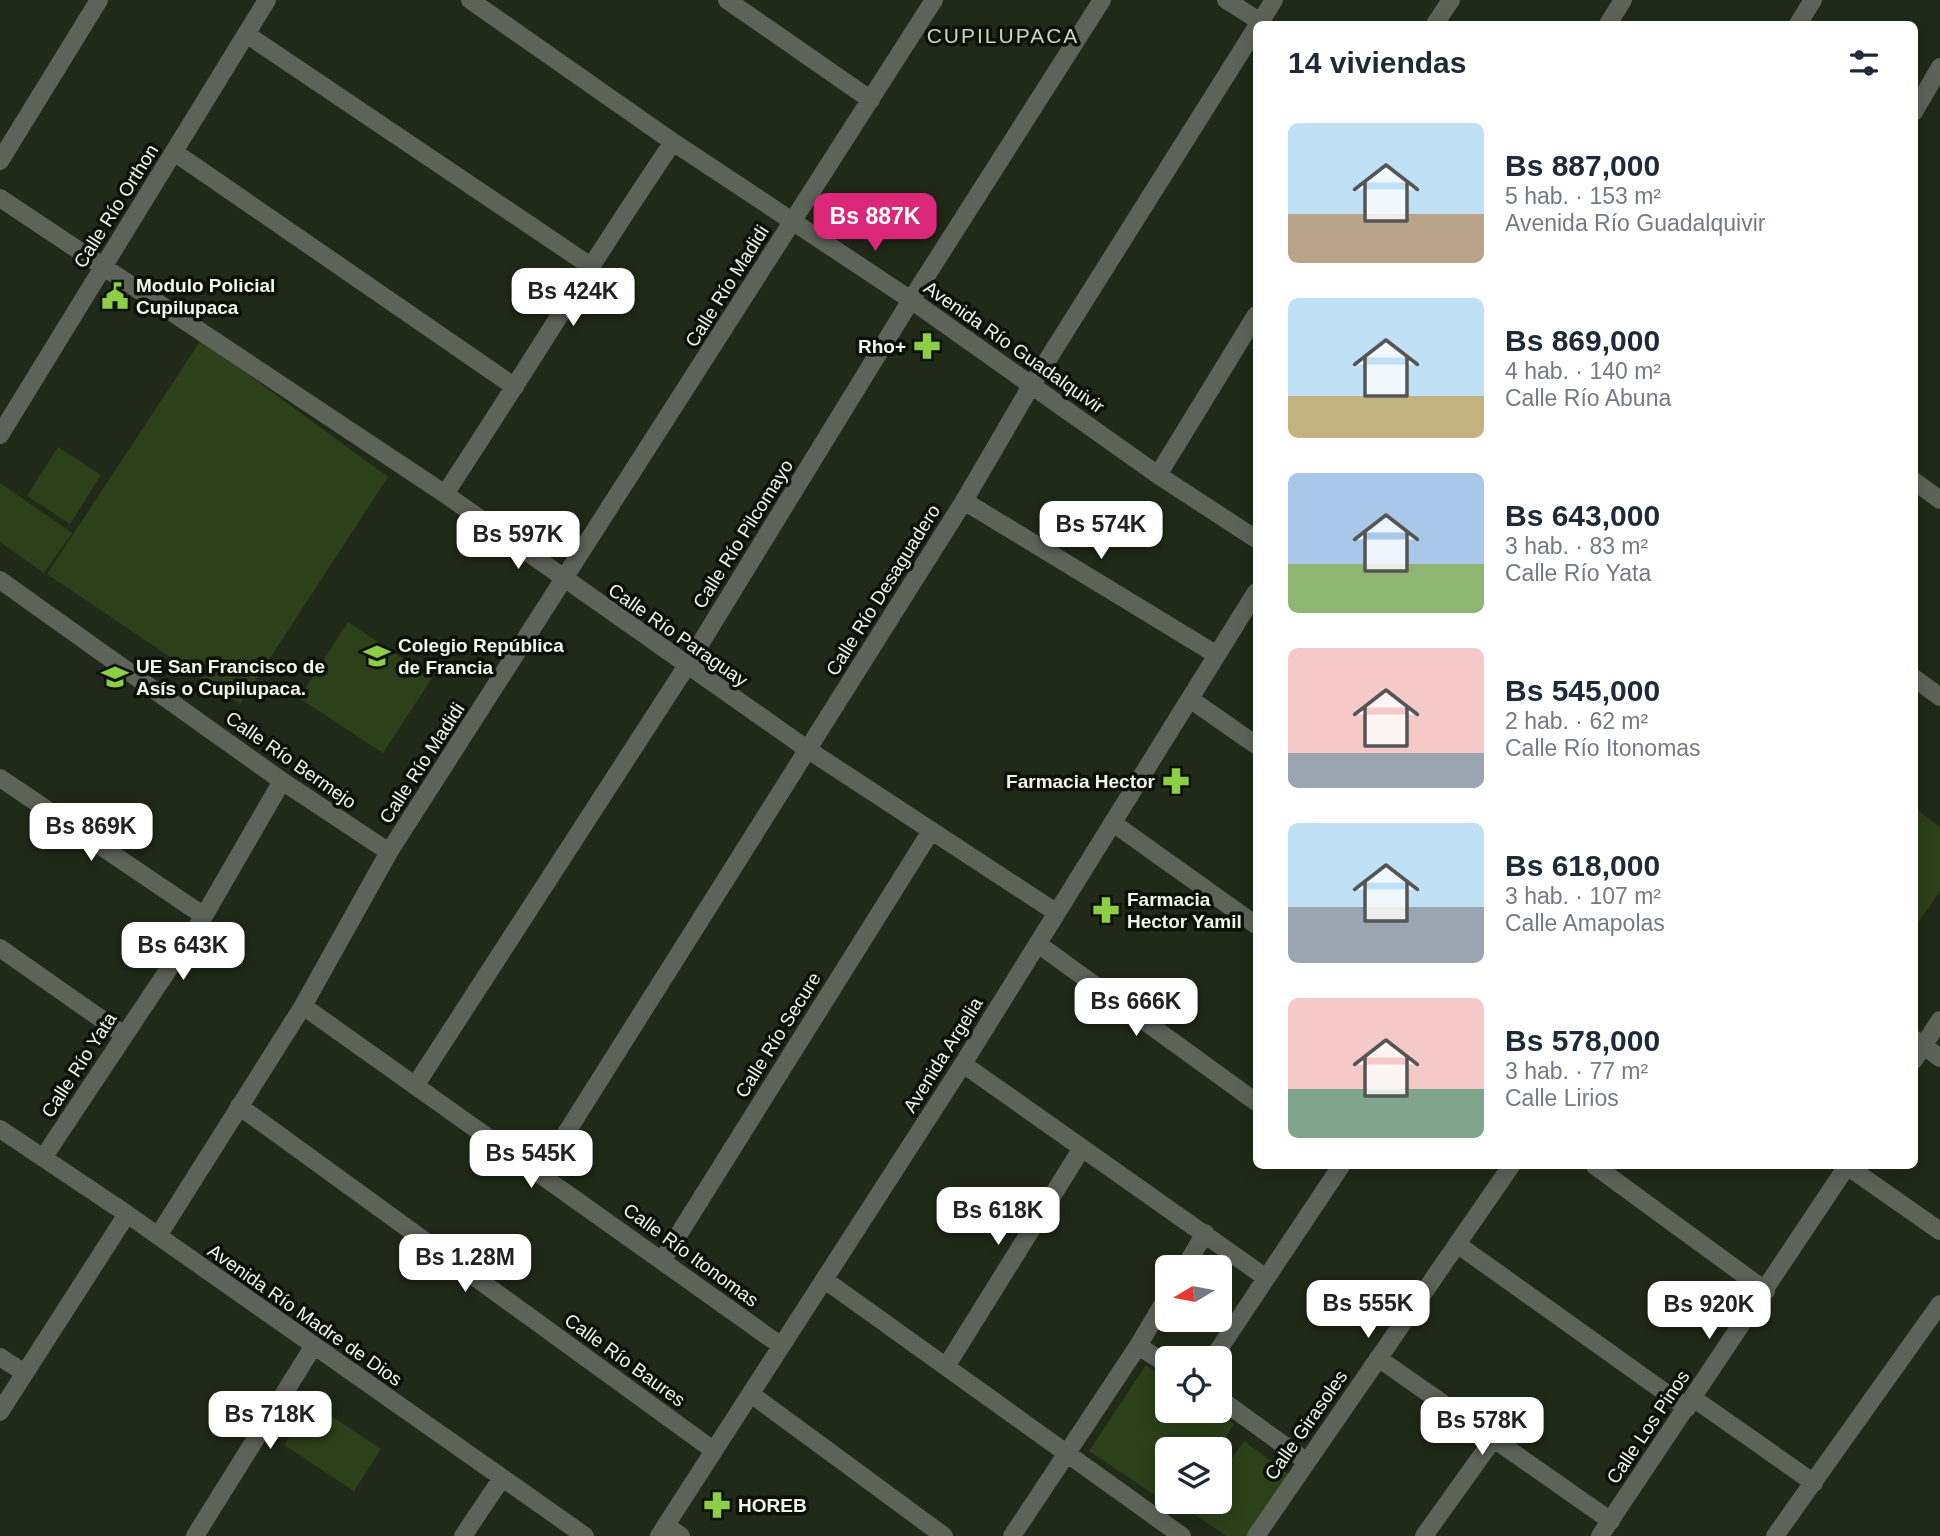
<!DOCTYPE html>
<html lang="es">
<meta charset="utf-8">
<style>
body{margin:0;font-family:Arial,sans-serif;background:#f6f6f7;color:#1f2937;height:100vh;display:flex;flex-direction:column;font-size:26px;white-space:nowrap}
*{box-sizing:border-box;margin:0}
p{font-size:23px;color:#747a83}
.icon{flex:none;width:38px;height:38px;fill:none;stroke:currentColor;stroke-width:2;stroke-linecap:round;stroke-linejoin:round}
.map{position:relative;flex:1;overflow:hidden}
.sheet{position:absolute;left:1253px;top:21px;width:665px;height:1148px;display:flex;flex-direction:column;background:#fff;border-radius:10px;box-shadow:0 4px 18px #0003}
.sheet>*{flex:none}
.needle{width:46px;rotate:260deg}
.buttons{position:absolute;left:1155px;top:1255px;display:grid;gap:14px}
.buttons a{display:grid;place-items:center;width:77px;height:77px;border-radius:10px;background:#fff;box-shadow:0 4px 18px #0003;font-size:35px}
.price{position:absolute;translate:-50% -60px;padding:0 16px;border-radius:14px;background:#fff;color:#222;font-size:23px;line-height:46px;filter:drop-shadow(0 2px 4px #0008)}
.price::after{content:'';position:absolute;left:50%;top:42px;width:21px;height:16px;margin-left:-10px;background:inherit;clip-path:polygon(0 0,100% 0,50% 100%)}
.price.current{background:#db2777;color:#fff}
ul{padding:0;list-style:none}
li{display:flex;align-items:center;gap:21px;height:175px;padding:0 35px}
li span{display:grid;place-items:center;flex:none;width:196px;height:140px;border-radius:10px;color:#555}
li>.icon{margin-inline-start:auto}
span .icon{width:84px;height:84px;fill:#fffc;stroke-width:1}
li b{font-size:30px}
h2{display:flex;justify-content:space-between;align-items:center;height:84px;padding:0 35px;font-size:30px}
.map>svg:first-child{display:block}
.green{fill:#2c4019}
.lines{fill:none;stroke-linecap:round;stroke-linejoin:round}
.minor{stroke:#5e635a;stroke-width:18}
.labels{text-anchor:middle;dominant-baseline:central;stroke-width:7;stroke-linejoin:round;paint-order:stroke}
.street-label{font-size:19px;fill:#eff6ea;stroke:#0d1109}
.poi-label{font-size:19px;font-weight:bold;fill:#eff6ea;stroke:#0d1109;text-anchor:start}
.neighbourhood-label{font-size:21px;letter-spacing:2px;fill:#cad7c0;stroke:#0d1109}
</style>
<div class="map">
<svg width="1940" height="1536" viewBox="0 0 1940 1536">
<rect width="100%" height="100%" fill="#212a18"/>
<!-- green -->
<path class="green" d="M201,340L388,477L240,704L47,574Z
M58,447L101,475L70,524L27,496Z
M0,483L72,533L44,573L0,542Z
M348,622L432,678L383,753L299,698Z
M1915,808L1940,827V891L1915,927Z
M1146,1365L1167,1380V1410L1213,1411L1234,1424L1218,1449H1167V1502H1183L1177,1510L1089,1451Z
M312,1403L381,1449L354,1491L284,1445Z
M1244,1441L1290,1475L1247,1536H1226L1193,1513L1201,1502H1220V1475Z"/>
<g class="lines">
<!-- minor -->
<path class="minor" d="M470,0L673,142L911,300L1158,475L1256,539
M727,0L871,100
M1226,0L1264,24
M1259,24L1274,0
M1435,24L1451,0
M1608,24L1623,0
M1798,24L1813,0
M246,34L589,265
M1914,112L1940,67
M174,152L515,387
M0,161L99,0
M0,198L445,494L807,749L1057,913
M0,435L267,0
M1158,475L1256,315
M1914,481L1940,500
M445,494C522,377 594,258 673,142
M964,501L1217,655
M0,580L282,781L389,852
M1914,678L1940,697
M1190,699L1256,745
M0,778L204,916
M1113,823L1256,925
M1038,944L1256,1102
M0,948L124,1035
M303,1006L780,1345
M1914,1039L1940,1058
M1914,1060L1940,1020
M963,1064L1265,1277
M415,1086L686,667L911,300L1102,0
M239,1106L713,1450
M0,1129L127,1214L585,1536
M43,1158L204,916L282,781
M1595,1166L1766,1291
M1847,1166L1940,1231
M541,1173L964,501L1031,386L1256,28
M158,1236L303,1006L389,852L934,0
M1457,1244L1687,1408
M662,1261L931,831
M1185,1267L1205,1233
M825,1280L1182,1536
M1138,1346L1167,1364
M0,1357L23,1372
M1213,1358L1341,1166
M1378,1358L1611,1521
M947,1365L1082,1148
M751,1394L944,1536
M1693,1398L1814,1483
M1220,1399L1306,1461
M0,1412L127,1214
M666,1525L681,1536
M195,1536L313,1347
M463,1536L502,1478
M659,1536L963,1064L1256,592
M1012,1536L1138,1346L1167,1297
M1256,1536L1511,1166
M1424,1536L1492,1441
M1600,1536L1847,1166
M1775,1536L1940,1304"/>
</g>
<!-- icons -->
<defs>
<symbol id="civic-bare" viewBox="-9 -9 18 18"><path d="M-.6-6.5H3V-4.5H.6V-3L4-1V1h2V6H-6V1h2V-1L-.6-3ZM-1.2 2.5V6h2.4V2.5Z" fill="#8cce45" stroke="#0d1109" stroke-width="2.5" paint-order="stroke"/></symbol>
<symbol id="pharmacy-bare" viewBox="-9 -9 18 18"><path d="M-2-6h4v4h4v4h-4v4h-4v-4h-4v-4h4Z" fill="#8cce45" stroke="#0d1109" stroke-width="2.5" paint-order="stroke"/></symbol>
<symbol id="school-bare" viewBox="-9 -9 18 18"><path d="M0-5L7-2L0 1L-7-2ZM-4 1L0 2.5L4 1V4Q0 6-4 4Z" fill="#8cce45" stroke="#0d1109" stroke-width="2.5" paint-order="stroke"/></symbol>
</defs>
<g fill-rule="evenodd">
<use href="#civic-bare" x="96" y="277" width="38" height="38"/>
<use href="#pharmacy-bare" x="908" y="327" width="38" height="38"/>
<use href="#school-bare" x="358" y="637" width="38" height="38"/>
<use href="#school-bare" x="96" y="658" width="38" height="38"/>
<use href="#pharmacy-bare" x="1157" y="762" width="38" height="38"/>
<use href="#pharmacy-bare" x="1087" y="891" width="38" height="38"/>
<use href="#pharmacy-bare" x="698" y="1486" width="38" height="38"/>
</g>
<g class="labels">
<!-- street labels -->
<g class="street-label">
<text transform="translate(116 206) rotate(-58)">Calle Río Orthon</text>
<text transform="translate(727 286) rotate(-58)">Calle Río Madidi</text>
<text transform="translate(1014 347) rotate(35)">Avenida Río Guadalquivir</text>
<text transform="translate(743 534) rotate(-58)">Calle Río Pilcomayo</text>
<text transform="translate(883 590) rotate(-58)">Calle Río Desaguadero</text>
<text transform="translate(678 635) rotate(35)">Calle Río Paraguay</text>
<text transform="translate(291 760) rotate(35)">Calle Río Bermejo</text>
<text transform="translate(422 763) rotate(-57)">Calle Río Madidi</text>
<text transform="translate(778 1035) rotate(-58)">Calle Río Secure</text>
<text transform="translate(943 1055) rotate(-58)">Avenida Argelia</text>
<text transform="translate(79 1065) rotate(-57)">Calle Río Yata</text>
<text transform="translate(691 1255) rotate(36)">Calle Río Itonomas</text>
<text transform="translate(305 1315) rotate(35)">Avenida Río Madre de Dios</text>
<text transform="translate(625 1360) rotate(36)">Calle Río Baures</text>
<text transform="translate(1306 1425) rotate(-55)">Calle Girasoles</text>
<text transform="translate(1648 1427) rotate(-56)">Calle Los Pinos</text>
</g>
<!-- poi labels -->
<g class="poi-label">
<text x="136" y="285">Modulo Policial<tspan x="136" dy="22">Cupilupaca</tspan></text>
<text x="906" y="346" text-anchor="end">Rho+</text>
<text x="398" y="645">Colegio República<tspan x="398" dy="22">de Francia</tspan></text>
<text x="136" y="666">UE San Francisco de<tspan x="136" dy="22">Asís o Cupilupaca.</tspan></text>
<text x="1155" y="781" text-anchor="end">Farmacia Hector</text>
<text x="1127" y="899">Farmacia<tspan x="1127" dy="22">Hector Yamil</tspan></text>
<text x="738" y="1505">HOREB</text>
</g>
<!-- neighbourhood labels -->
<g class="neighbourhood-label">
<text x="1003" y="35">CUPILUPACA</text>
</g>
</g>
</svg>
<div class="buttons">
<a><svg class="needle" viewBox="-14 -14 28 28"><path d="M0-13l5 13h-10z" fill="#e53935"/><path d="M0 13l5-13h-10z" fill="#747a83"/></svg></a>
<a><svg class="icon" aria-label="locate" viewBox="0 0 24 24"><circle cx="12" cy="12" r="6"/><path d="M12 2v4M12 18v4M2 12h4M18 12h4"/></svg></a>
<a><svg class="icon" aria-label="layers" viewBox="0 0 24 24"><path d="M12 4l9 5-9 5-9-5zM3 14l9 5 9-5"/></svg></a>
</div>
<b class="price current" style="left:875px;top:253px">Bs 887K</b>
<b class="price" style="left:573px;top:328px">Bs 424K</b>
<b class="price" style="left:1101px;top:561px">Bs 574K</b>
<b class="price" style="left:518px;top:571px">Bs 597K</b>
<b class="price" style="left:91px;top:863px">Bs 869K</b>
<b class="price" style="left:183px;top:982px">Bs 643K</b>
<b class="price" style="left:1136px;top:1038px">Bs 666K</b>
<b class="price" style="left:531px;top:1190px">Bs 545K</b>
<b class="price" style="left:998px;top:1247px">Bs 618K</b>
<b class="price" style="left:465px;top:1294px">Bs 1.28M</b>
<b class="price" style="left:1368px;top:1340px">Bs 555K</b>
<b class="price" style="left:1709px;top:1341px">Bs 920K</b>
<b class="price" style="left:270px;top:1451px">Bs 718K</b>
<b class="price" style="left:1482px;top:1457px">Bs 578K</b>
<section class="sheet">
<h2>14 viviendas<svg class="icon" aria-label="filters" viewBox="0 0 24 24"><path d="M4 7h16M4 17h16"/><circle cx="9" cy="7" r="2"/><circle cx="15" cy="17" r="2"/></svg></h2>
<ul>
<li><span style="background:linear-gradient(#bfe0f5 65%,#b9a48a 0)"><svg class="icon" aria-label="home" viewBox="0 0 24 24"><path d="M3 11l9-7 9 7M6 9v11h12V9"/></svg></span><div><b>Bs 887,000</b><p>5 hab. · 153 m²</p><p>Avenida Río Guadalquivir</p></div></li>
<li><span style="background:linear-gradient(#bfe0f5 70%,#c2b280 0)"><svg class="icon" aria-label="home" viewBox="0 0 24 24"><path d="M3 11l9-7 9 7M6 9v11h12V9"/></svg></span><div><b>Bs 869,000</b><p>4 hab. · 140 m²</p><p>Calle Río Abuna</p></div></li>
<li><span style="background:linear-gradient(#a9c7e8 65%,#8fb573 0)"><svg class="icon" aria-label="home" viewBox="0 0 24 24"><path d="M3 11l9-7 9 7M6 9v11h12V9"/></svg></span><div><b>Bs 643,000</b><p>3 hab. · 83 m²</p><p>Calle Río Yata</p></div></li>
<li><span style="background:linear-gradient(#f6c9c9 75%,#9aa5b1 0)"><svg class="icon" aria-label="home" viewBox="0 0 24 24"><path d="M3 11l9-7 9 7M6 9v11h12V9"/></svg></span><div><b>Bs 545,000</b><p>2 hab. · 62 m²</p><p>Calle Río Itonomas</p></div></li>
<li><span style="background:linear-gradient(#bfe0f5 60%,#9aa5b1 0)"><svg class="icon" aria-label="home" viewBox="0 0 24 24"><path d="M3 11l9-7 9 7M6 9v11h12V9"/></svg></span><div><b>Bs 618,000</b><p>3 hab. · 107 m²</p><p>Calle Amapolas</p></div></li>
<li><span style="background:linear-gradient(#f6c9c9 65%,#7fa58c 0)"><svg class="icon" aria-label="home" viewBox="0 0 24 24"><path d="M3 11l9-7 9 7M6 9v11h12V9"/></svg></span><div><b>Bs 578,000</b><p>3 hab. · 77 m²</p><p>Calle Lirios</p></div></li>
</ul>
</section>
</div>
